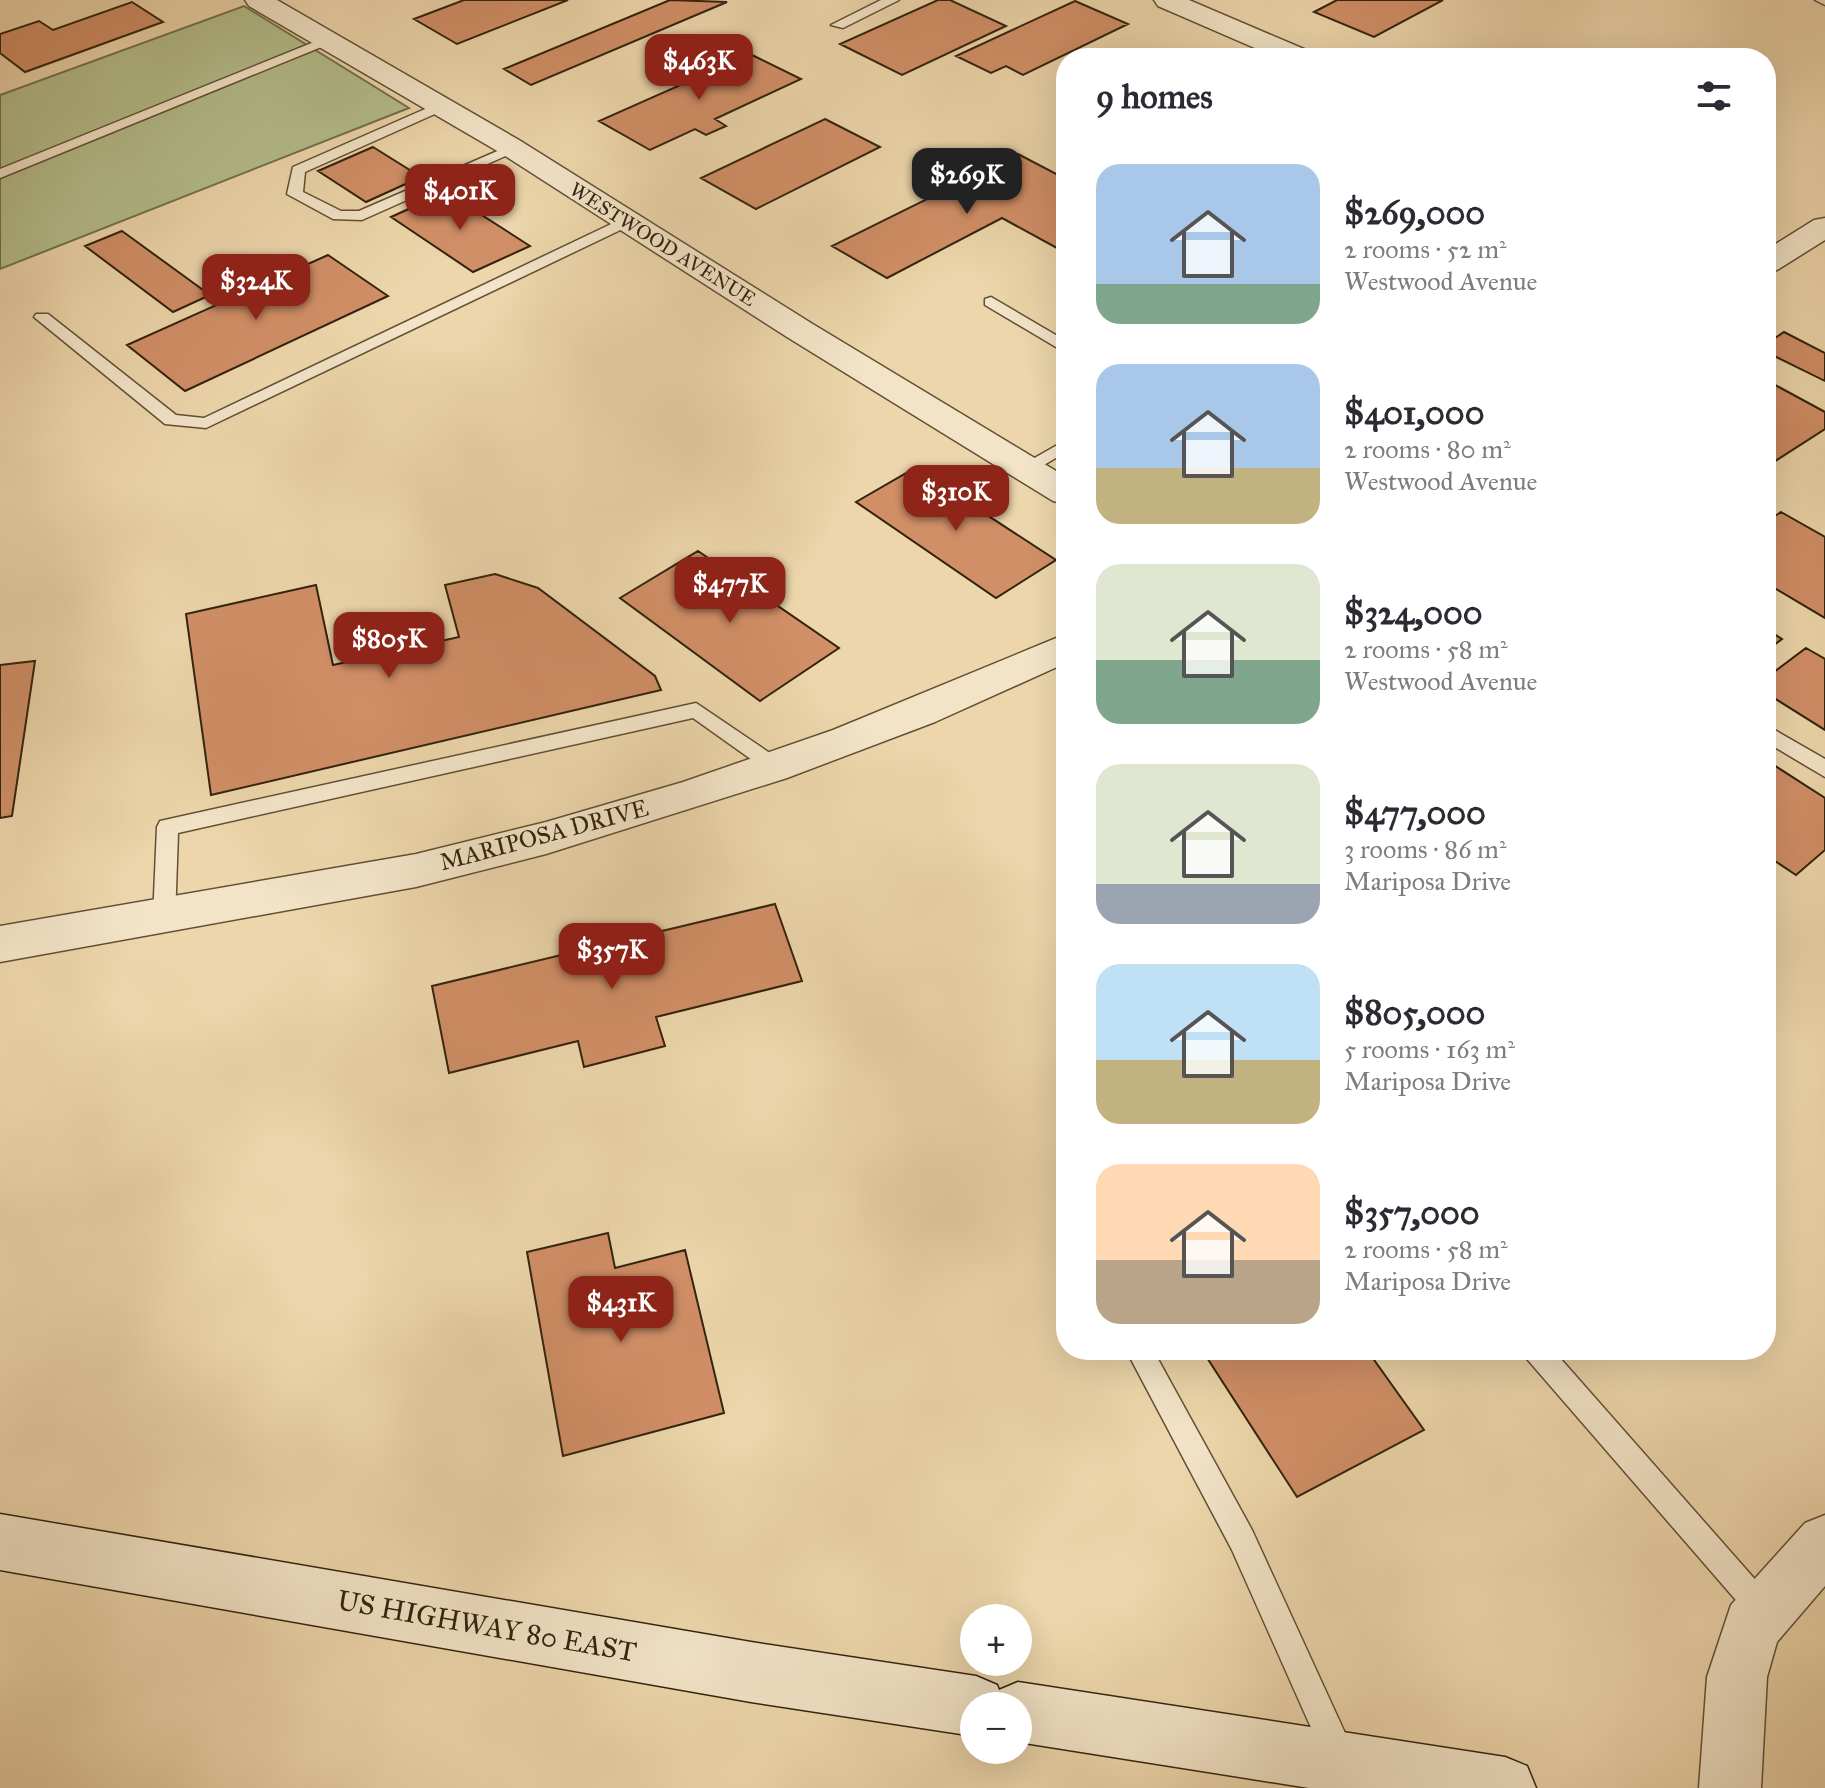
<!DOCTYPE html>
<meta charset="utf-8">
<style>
body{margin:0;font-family:"IM FELL Great Primer",serif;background:#f7f7f7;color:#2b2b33;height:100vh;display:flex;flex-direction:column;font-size:30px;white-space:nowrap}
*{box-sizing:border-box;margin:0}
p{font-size:26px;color:#7c7c81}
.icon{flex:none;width:44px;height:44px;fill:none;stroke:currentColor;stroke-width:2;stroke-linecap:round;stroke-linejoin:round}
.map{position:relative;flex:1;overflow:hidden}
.sheet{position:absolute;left:1056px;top:48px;width:720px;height:1312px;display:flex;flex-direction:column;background:#fff;border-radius:32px;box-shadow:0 8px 32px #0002}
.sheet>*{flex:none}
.fabs{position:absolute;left:960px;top:1604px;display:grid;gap:16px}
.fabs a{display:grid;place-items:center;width:72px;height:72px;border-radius:50%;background:#fff;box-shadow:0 8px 32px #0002;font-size:40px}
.price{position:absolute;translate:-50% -68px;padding:0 18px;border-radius:16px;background:#8f2418;color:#fff;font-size:26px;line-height:52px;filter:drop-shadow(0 2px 4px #0008)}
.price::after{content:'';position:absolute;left:50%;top:48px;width:24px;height:18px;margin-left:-12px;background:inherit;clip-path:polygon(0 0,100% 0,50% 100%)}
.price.active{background:#222;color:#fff}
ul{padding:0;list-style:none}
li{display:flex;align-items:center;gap:24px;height:200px;padding:0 40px}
li span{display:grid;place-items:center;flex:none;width:224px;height:160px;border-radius:24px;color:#555}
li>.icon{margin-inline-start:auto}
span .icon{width:96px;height:96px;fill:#fffc;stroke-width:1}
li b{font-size:34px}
h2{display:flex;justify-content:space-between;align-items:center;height:96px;padding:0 40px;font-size:34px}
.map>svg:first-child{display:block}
.green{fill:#b4be8c;stroke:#73704d;stroke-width:2}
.building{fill:#d18f67;stroke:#32230e;stroke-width:2}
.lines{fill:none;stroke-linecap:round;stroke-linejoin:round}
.service-casing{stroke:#615035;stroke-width:3}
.minor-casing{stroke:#615035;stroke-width:3}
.tertiary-casing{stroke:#615035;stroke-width:3}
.secondary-casing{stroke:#32230e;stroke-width:3}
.service{fill:#f3e4c8;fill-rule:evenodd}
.minor{fill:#f3e4c8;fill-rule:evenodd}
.tertiary{fill:#f3e4c8;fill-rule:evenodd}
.secondary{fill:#f3e4c8;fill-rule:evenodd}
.labels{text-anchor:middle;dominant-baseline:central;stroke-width:6;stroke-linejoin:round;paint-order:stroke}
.far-street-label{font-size:20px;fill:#32230e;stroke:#f3e4c8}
.street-label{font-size:24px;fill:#32230e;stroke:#f3e4c8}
.near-street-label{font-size:28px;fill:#32230e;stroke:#f3e4c8}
</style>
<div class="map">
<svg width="1825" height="1788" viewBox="0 0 1825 1788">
<rect width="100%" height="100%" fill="#edd6ab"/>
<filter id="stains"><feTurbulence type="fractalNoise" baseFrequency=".0025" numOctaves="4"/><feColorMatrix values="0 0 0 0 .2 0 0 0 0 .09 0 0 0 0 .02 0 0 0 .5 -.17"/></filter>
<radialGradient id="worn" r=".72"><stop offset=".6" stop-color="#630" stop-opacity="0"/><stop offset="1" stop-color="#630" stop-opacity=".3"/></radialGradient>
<!-- green -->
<path class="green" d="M244,6L409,108L0,269V95Z"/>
<!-- building -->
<path class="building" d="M464,0H568L457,44L414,19Z
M670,0L727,2L531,85L504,69Z
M938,0H950L1006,26L902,75L840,44Z
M1337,0H1443L1374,37L1314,12Z
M1075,1L1128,24L1023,75L1006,66L991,73L956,56Z
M132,2L163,22L25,72L0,53V34L39,21L53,30Z
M750,54L801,79L715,119L726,126L706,135L695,129L650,150L599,121Z
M825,119L880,147L756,209L701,178Z
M373,147L421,177L366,202L318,171Z
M1018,154L1066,179V253L1002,218L887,278L832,246Z
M446,192L530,246L473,272L391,217Z
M122,231L210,295L173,312L85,246Z
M328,255L388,296L185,391L127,345Z
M1784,332L1825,353V381L1766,352V344Z
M1766,380L1825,412V429L1766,467Z
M915,468L1056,560L996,598L856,502Z
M1781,512L1825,537V618L1766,583V522Z
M698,551L839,648L760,701L620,598Z
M495,574L538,588L655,676L661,690L211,795L186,614L316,585L333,665L459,637L445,585Z
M1766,629L1782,639L1766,651Z
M1806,648L1825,659V730L1766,693V678Z
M35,661L12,816L0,818V665Z
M1766,760L1825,798V850L1796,875L1766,855Z
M775,904L802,981L656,1017L665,1046L584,1067L578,1041L449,1073L432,986Z
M608,1233L615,1268L685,1250L724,1413L563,1456L527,1252Z
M1202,1350H1367L1424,1430L1297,1497Z"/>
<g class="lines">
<defs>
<path id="service" d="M881,0H899L843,28L831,25Z
M1815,0H1825V5Z
M324,38L336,41L0,178V169Z
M441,102L446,103V109L305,172L303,192L341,211H359L509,146H519L521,149L362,220L333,219L287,194L293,167Z
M628,216L636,221L633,224L206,428L165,424L34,317L36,314H48L176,415L204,418Z
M991,297L1066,341V353L985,305V299Z
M1066,440V452L1032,472H1020L1017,468Z
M696,703L783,762L786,767L783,772H769L693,718L178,833L175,919L172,925L164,928L156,925L153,919L157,827L160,821Z
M1766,725L1825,759V777L1766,742Z
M1126,1350H1153L1252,1530L1351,1746L1355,1757L1351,1768L1340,1772L1329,1768L1232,1550Z
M1523,1350H1553L1774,1601L1779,1611L1774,1621L1764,1626L1754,1621L1527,1359Z"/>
<path id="minor" d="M245,0H277L519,140L811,323L1066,477V504L1053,501L787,337L499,152L249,6Z
M1154,0H1189L1311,52L1315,58H1278L1158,6Z
M1825,218V240L1777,270L1766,272V250L1814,220Z
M1066,634V663L935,722L787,778L546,854L416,887L0,962V926L416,854L546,822L683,782L833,730Z"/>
<path id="tertiary" d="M1825,1515V1586L1777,1642L1767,1677L1761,1788H1699L1707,1677L1731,1605L1805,1523Z"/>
<path id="secondary" d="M0,1514L751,1642L976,1676L997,1685L999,1690L1018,1682L1505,1757L1527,1766L1536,1788H1309L1018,1742V1706H974V1736L751,1702L0,1570Z"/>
</defs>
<!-- service casing -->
<use href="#service" class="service-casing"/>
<!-- minor casing -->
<use href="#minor" class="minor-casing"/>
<!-- tertiary casing -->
<use href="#tertiary" class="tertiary-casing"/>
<!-- secondary casing -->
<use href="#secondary" class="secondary-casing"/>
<!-- service -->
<use href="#service" class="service"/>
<!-- minor -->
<use href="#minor" class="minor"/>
<!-- tertiary -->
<use href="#tertiary" class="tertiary"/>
<!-- secondary -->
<use href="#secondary" class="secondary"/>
</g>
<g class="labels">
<!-- far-street labels -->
<g class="far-street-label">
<text transform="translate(663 244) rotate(32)">WESTWOOD AVENUE</text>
</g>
<!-- street labels -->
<g class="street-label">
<text transform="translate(544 835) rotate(-15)">MARIPOSA DRIVE</text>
</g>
<!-- near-street labels -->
<g class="near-street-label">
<text transform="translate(487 1626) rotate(10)">US HIGHWAY 80 EAST</text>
</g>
</g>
<rect width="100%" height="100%" filter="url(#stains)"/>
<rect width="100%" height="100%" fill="url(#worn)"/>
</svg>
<div class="fabs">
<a>+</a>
<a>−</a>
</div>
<b class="price" style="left:699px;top:102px">$463K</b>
<b class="price active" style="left:967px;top:216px">$269K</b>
<b class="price" style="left:460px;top:232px">$401K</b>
<b class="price" style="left:256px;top:322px">$324K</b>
<b class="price" style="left:956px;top:533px">$310K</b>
<b class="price" style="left:730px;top:625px">$477K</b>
<b class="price" style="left:389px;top:680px">$805K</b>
<b class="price" style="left:612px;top:991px">$357K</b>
<b class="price" style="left:621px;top:1344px">$431K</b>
<section class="sheet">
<h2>9 homes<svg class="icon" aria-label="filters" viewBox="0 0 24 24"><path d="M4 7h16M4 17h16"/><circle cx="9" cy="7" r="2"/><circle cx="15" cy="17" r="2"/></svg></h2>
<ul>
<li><span style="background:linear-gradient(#a9c7e8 75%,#7fa58c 0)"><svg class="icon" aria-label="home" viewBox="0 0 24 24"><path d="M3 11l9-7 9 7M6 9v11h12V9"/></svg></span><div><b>$269,000</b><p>2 rooms · 52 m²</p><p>Westwood Avenue</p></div></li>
<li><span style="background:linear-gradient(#a9c7e8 65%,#c2b280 0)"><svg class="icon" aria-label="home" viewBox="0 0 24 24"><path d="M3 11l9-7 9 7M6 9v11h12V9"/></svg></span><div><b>$401,000</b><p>2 rooms · 80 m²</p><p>Westwood Avenue</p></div></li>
<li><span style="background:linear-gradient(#dfe7d0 60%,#7fa58c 0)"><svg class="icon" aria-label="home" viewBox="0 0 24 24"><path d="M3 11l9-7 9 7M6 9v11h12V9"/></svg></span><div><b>$324,000</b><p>2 rooms · 58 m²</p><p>Westwood Avenue</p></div></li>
<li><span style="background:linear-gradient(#dfe7d0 75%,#9aa5b1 0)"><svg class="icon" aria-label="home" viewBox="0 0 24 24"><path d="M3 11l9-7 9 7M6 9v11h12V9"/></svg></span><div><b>$477,000</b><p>3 rooms · 86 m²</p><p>Mariposa Drive</p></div></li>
<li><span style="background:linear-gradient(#bfe0f5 60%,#c2b280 0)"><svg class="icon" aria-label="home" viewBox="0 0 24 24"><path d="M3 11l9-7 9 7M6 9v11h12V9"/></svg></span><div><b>$805,000</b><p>5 rooms · 163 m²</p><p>Mariposa Drive</p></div></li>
<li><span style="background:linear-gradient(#ffd9b3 60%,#b9a48a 0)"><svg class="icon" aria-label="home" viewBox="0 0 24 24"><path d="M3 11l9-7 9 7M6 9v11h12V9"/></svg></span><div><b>$357,000</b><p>2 rooms · 58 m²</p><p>Mariposa Drive</p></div></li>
</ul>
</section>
</div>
